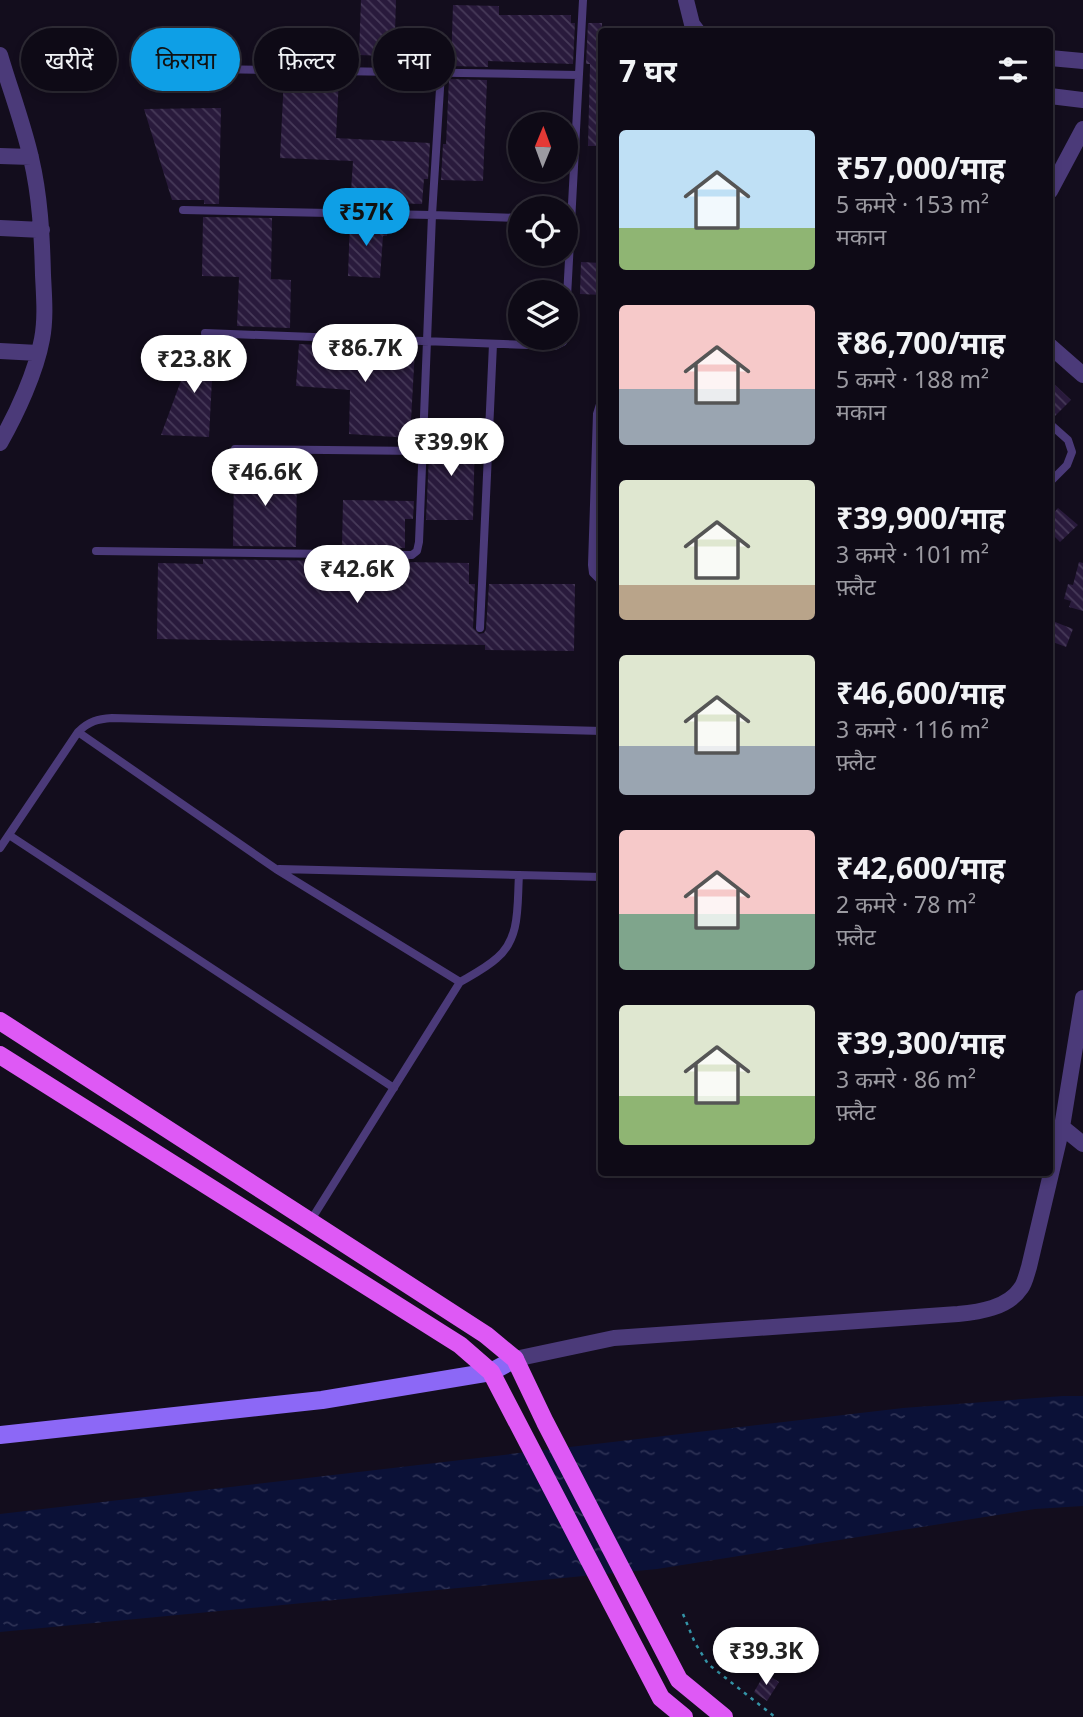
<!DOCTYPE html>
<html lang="hi">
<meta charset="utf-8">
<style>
body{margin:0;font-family:"Noto Sans","Noto Sans Devanagari",sans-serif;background:#1c1823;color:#f1f3f6;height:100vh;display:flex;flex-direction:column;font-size:26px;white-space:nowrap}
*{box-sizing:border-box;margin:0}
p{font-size:23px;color:#9b9aa1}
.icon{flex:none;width:38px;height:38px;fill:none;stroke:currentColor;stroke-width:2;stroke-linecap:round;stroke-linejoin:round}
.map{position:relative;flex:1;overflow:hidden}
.side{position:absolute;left:598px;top:28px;width:455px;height:1148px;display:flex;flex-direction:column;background:#0e0a16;border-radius:7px;box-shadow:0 4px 10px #0003,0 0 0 2px #2e2b35}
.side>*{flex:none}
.top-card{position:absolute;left:21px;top:28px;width:472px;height:63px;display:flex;gap:14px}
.needle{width:46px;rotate:1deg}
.controls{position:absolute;left:508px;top:112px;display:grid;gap:14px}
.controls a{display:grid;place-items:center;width:70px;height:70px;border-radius:50%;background:#0e0a16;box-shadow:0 4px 10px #0003,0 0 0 2px #2e2b35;font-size:35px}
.price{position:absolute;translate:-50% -60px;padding:0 16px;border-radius:24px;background:#fff;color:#222;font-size:23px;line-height:46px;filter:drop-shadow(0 2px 4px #0008)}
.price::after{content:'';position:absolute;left:50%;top:42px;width:21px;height:16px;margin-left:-10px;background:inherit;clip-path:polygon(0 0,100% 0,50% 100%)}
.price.on{background:#0e9fe6;color:#111}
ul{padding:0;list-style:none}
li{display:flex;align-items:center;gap:21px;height:175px;padding:0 21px}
li span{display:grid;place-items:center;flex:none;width:196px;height:140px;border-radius:7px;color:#555}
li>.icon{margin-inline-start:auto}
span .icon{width:84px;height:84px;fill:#fffc;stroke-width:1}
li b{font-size:30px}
h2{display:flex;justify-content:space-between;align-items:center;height:84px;padding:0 21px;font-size:30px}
.pill{padding:0 24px;border-radius:32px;background:#0e0a16;box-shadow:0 4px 10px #0003,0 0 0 2px #2e2b35;font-size:24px;line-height:63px}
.pill.on{background:#0e9fe6;color:#111}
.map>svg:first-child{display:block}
.water{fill:url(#water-ripples)}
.building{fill:url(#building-back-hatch)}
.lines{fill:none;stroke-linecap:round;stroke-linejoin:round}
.path{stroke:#3494a7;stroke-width:2.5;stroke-dasharray:3.5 5;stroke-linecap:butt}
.lane{stroke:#4b3a79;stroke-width:8}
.street{stroke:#4b3a79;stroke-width:16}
.secondary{stroke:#8c68f6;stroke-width:18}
.primary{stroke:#de59f5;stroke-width:18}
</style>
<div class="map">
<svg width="1083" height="1717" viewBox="0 0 1083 1717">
<defs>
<pattern id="water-ripples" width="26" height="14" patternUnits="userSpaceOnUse" patternTransform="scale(1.75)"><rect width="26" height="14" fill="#0b1137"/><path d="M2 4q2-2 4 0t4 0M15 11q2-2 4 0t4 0" fill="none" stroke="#2e3255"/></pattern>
<pattern id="building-back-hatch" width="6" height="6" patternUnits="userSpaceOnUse" patternTransform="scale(1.75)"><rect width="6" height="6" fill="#291a3c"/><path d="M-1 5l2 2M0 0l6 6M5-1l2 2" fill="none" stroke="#473a59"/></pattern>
</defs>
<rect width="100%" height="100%" fill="#130d1d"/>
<!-- water -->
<path class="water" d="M1063,1396H1083V1506L1035,1509L657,1569L0,1632V1514L903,1408Z"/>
<!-- building -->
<path class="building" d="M361,0H396L395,33H384L383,56L359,55Z
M453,5L499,6V15H571V23H575L573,64L488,61V67L451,66Z
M588,23H602V146H588L590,64H586Z
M284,77L339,78L336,138L430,143L428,179H424L422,204L389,203V208L350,207L353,161L280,158Z
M449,79L487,80L483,181L441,180L443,144H446Z
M221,108L219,204H204V200H172L144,109Z
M203,217L272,218L271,279L291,280L290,328L237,326L239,277L202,276Z
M350,220L388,221L387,236H383L380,278L348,276Z
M581,262L602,263V295L580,294Z
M196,340H214L209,437L161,435Z
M299,344L415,349L410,438L349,434L350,390L296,386Z
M1050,380L1071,400L1053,418H1050Z
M430,434L475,435L473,520H426Z
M234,468L297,469L296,547L233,546Z
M343,500L414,501L413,519H405V548H342Z
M1058,508L1078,525L1060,542L1050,532V517Z
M203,559L469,563V584H475L473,628L479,634L484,633L486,629L489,584H575L574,651L485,650V645L157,639L158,563L203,564Z
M1079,562L1083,563V611L1069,607L1071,601L1064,599L1068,584L1073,585Z
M1050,620L1073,629L1066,647L1050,641Z
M765,1673L779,1682L767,1701L754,1692Z"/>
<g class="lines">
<!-- path -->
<path class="path" d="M683,1614L695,1643L708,1664L775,1717"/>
<!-- lane -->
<path class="lane" d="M150,68L579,75
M183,210L432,215L441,73
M205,333L555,346L563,342L565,338
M565,334L583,0
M602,398L597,414L592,565L593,573L602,582
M1050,424L1068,440L1072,452L1067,465L1050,482
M235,449L423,451
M96,551L412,555L417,551L419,542L432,215L520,218
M480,628L493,344
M78,732L276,869L460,982L311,1220
M9,835L394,1088
M0,848L78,732C89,721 98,719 112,718L602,731
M279,869L602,877
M460,982C472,975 486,968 497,958C521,938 517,904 519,875"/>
<!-- street -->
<path class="street" d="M686,0L692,24L698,32
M0,55C10,89 23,123 31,158C40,196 42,235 43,275C44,296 46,318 42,339C36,372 17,413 0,443
M1050,58L1083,61
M1050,96L1083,100
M0,156L31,157
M1050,191L1083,129
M0,228L42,230
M1050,346L1083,375
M0,351L38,353
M1062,1127L1083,1144
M515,1359L614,1338L958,1314C979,1312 1008,1308 1021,1288C1025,1283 1027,1273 1029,1267L1062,1127L1083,998"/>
<!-- secondary -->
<path class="secondary" d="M0,1435L322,1400L491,1372L515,1359"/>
<!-- primary -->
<path class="primary" d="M0,1021L486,1335L515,1359L545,1422L679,1680L724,1717
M0,1055L460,1345L491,1372L661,1698L684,1717"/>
</g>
</svg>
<div class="controls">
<a><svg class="needle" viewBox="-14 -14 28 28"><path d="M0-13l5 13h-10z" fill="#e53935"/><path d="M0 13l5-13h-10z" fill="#9b9aa1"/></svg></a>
<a><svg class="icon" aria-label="locate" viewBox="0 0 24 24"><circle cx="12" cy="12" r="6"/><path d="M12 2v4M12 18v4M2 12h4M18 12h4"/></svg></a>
<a><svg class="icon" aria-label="layers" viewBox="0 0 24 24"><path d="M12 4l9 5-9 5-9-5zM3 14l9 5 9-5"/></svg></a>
</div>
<b class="price on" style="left:366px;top:248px">₹57K</b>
<b class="price" style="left:365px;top:384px">₹86.7K</b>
<b class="price" style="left:194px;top:395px">₹23.8K</b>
<b class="price" style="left:451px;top:478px">₹39.9K</b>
<b class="price" style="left:265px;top:508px">₹46.6K</b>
<b class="price" style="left:357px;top:605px">₹42.6K</b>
<b class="price" style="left:766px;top:1687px">₹39.3K</b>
<div class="top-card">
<a class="pill">खरीदें</a>
<a class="pill on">किराया</a>
<a class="pill">फ़िल्टर</a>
<a class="pill">नया</a>
</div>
<section class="side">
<h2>7 घर<svg class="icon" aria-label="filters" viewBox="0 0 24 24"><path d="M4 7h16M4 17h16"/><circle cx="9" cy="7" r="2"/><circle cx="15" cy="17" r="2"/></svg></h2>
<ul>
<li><span style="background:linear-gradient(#bfe0f5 70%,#8fb573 0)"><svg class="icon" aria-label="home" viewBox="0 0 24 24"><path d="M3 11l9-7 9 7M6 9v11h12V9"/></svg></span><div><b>₹57,000/माह</b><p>5 कमरे · 153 m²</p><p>मकान</p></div></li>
<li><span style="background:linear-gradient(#f6c9c9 60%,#9aa5b1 0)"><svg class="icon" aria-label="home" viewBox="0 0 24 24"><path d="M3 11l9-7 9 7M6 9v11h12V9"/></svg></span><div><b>₹86,700/माह</b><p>5 कमरे · 188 m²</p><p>मकान</p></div></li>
<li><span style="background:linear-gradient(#dfe7d0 75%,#b9a48a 0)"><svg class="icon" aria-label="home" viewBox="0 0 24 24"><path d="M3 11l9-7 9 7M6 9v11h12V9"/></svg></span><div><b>₹39,900/माह</b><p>3 कमरे · 101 m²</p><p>फ़्लैट</p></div></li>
<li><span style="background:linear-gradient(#dfe7d0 65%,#9aa5b1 0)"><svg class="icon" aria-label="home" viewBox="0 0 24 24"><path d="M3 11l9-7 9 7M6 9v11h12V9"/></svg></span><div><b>₹46,600/माह</b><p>3 कमरे · 116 m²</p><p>फ़्लैट</p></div></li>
<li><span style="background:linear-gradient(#f6c9c9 60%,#7fa58c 0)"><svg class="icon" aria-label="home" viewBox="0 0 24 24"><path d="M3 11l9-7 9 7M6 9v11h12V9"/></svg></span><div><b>₹42,600/माह</b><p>2 कमरे · 78 m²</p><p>फ़्लैट</p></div></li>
<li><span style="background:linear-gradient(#dfe7d0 65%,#8fb573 0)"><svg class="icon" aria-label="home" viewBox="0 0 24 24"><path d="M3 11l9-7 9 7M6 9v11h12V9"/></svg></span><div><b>₹39,300/माह</b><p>3 कमरे · 86 m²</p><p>फ़्लैट</p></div></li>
</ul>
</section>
</div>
